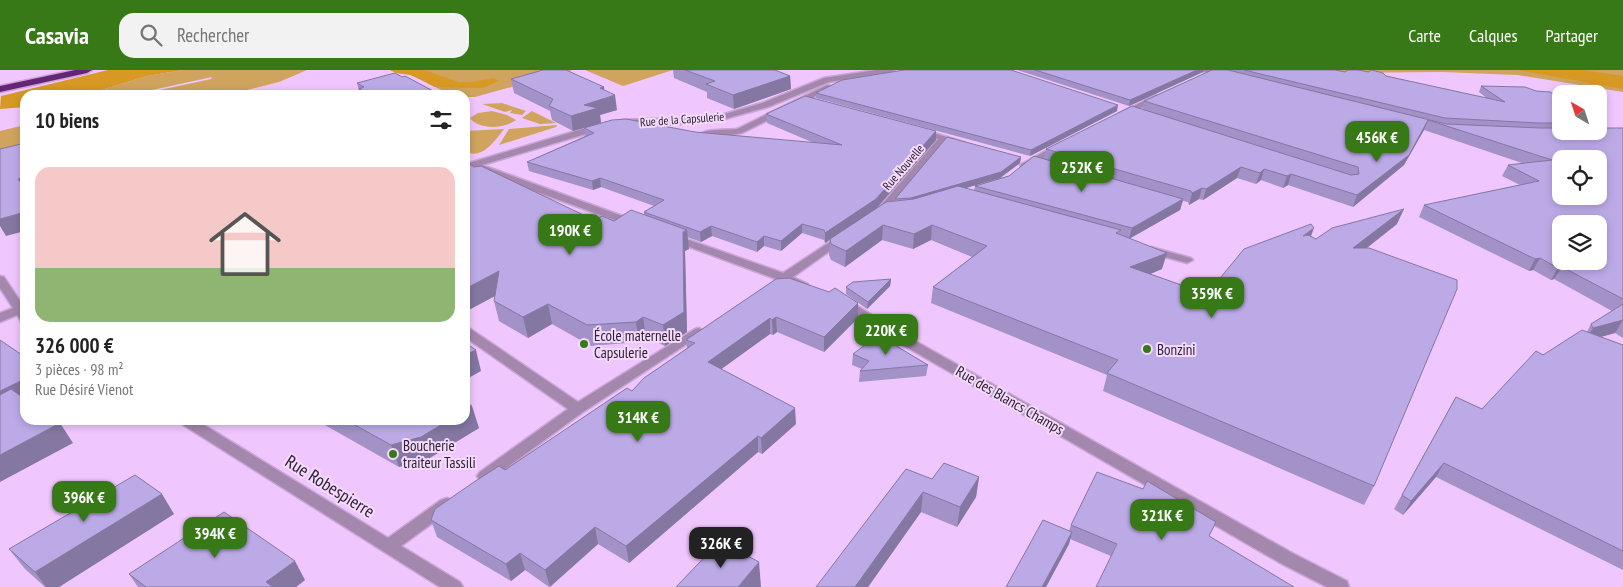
<!DOCTYPE html>
<html lang="fr">
<meta charset="utf-8">
<style>
body{margin:0;font-family:"PT Sans Narrow",sans-serif;background:#f2f2f2;color:#222;height:100vh;display:flex;flex-direction:column;font-size:19px;white-space:nowrap}
*{box-sizing:border-box;margin:0}
p{font-size:16px;color:#767676}
.icon{flex:none;width:28px;height:28px;fill:none;stroke:currentColor;stroke-width:2;stroke-linecap:round;stroke-linejoin:round}
.map{position:relative;flex:1;overflow:hidden}
.panel{position:absolute;left:20px;top:20px;width:450px;height:335px;display:flex;flex-direction:column;background:#fff;border-radius:15px;box-shadow:0 2px 8px #0003}
.panel>*{flex:none}
.needle{width:32px;rotate:321deg}
.fabs{position:absolute;left:1552px;top:15px;display:grid;gap:10px}
.fabs a{display:grid;place-items:center;width:55px;height:55px;border-radius:10px;background:#fff;box-shadow:0 2px 8px #0003;font-size:25px}
.price{position:absolute;translate:-50% -42px;padding:0 11px;border-radius:10px;background:#377817;color:#fff;font-size:16px;line-height:32px;filter:drop-shadow(0 1px 2px #0008)}
.price::after{content:'';position:absolute;left:50%;top:30px;width:15px;height:11px;margin-left:-8px;background:inherit;clip-path:polygon(0 0,100% 0,50% 100%)}
.price.current{background:#222;color:#fff}
ul{padding:0;list-style:none}
li{display:grid;align-content:center;gap:10px;height:265px;padding:0 15px}
li+li{border-top:1px solid #e0e0e0}
li span{display:grid;place-items:center;height:155px;border-radius:15px;color:#555}
li>.icon{margin-inline-start:auto}
span .icon{width:90px;height:90px;fill:#fffc;stroke-width:1}
li b{font-size:21px}
h2{display:flex;justify-content:space-between;align-items:center;height:60px;padding:0 15px;font-size:21px}
header{display:flex;align-items:center;gap:30px;box-sizing:border-box;height:70px;padding:0 25px;background:#377817;color:#fff}
header strong{font-size:24px}
nav{display:flex;gap:28px;margin-inline-start:auto;font-size:18px}
.search{width:350px;height:45px;background:#f2f2f2;display:flex;align-items:center;gap:12px;box-sizing:border-box;padding:0 18px;border-radius:15px;color:#767676;font-size:19px}
.map>svg:first-child{display:block}
.green{fill:#d0a45e}
.forest{fill:#d79924}
.lines{fill:none;stroke-linecap:round;stroke-linejoin:round}
.minor-casing{stroke:#caa5d6;stroke-width:3}
.highway-casing{stroke:#caa5d6;stroke-width:3}
.minor{fill:#a487ad;fill-rule:evenodd}
.highway{fill:#652577;fill-rule:evenodd}
.wall{fill:#a292c7;fill-rule:evenodd}
.shaded-wall{fill:#8477a2}
.building{fill:#bcaae7;stroke:#8477a2;fill-rule:evenodd}
.poi-dot{fill:#377817;stroke:#f4dbfc;stroke-width:2}
.labels{text-anchor:middle;dominant-baseline:central;stroke-width:4;stroke-linejoin:round;paint-order:stroke}
.far-street-label{font-size:12px;fill:#302035;stroke:#f4dbfc}
.poi-label{font-size:15px;fill:#302035;stroke:#f4dbfc;text-anchor:start}
.street-label{font-size:15px;fill:#302035;stroke:#f4dbfc}
.near-street-label{font-size:18px;fill:#302035;stroke:#f4dbfc}
</style>
<header>
<strong>Casavia</strong>
<div class="search"><svg class="icon" aria-label="search" viewBox="0 0 24 24"><circle cx="10" cy="10" r="6"/><path d="M15 15l6 6"/></svg>Rechercher</div>
<nav><a>Carte</a><a>Calques</a><a>Partager</a></nav>
</header>
<div class="map">
<svg width="1623" height="517" viewBox="0 0 1623 517">
<rect width="100%" height="100%" fill="#f0c6fe"/>
<!-- green -->
<path class="green" d="M183,0H307L279,12L226,25H137L211,9L212,7L129,25H115L112,22L85,25L147,6Z
M390,0H573L475,27H465V25C445,25 431,14 413,6C406,3 398,4 390,0Z
M585,0H673L623,16Z
M1317,0H1623V22L1517,5L1442,2L1330,3Z
M502,33L526,41L522,45L510,43L512,40L505,42L482,34Z
M492,41L507,45L516,50C504,59 479,60 470,48L478,43Z
M532,41L556,53L540,54L522,48Z
M25,55V82L0,89V61Z
M557,55L556,57L499,75L509,59Z
M504,59C495,71 481,91 465,81V61Z"/>
<!-- forest -->
<path class="forest" d="M108,0H183L147,6L85,25H25V37L0,39L1,26Z
M390,0H424L459,12H472L494,8L499,11L482,18L435,17L411,5L396,3Z
M1517,0H1583L1623,6V19Z"/>
<g class="lines">
<defs>
<path id="minor" d="M876,0H895L891,2L829,12L768,37L721,50L681,54L622,56L618,53L622,50L681,48L721,45L762,33L824,8Z
M1198,0H1212L1228,5L1224,7Z
M827,15L834,17L742,63L721,67L706,66L702,63C707,59 728,60 737,59Z
M1156,25L1163,27L1125,46L1118,44Z
M599,54L602,55V59L482,95L639,152L640,154L639,156H631L465,96L469,93Z
M921,59L966,73L962,76L946,71L885,144H877L876,142L877,140L938,69L918,64L917,62Z
M1060,73L1063,74V78L1028,97L1025,98L1020,95Z
M672,164L783,203L839,166H847L848,168L793,207L808,214L802,217L786,212H777L776,209L668,169L667,167Z
M1151,177L1191,188L1193,190L1187,193L1147,182L1146,180Z
M0,206L4,207L22,234L25,233V252L21,251L17,245L0,252V243L13,238L0,218Z
M845,228L892,258L1294,484L1347,511L1349,517H1327L1282,494L884,264L841,235L839,232L841,229Z
M465,257L469,258L578,332L695,259L699,258L705,262L583,342L490,410L485,412L480,410L477,406L480,402L568,339L465,267Z
M178,350H196L388,468L441,430L447,428L453,430L455,434L453,438L401,476L460,512L463,517H440L180,353Z"/>
<path id="highway" d="M75,0H92L87,3L0,22V16Z"/>
</defs>
<!-- minor casing -->
<use href="#minor" class="minor-casing"/>
<!-- highway casing -->
<use href="#highway" class="highway-casing"/>
<!-- minor -->
<use href="#minor" class="minor"/>
<!-- highway -->
<use href="#highway" class="highway"/>
</g>
<!-- wall -->
<path class="wall" d="M673,0H775L790,6L791,19L734,39L707,28V22L674,8Z
M1017,0H1204L1203,2L1129,36Z
M1212,0H1335L1345,2L1386,6L1488,29L1479,22L1481,16L1536,21L1561,28V61H1599V49L1604,52L1601,58H1623V268L1615,263L1601,267L1623,275V500L1436,407L1403,445L1394,439L1456,327L1482,339L1543,285L1587,262L1591,254L1612,241L1554,209L1551,210L1533,200L1529,201L1419,147L1424,135L1520,115L1502,106L1508,95L1522,93L1424,60L1404,95L1353,137L1288,115L1283,118L1261,110L1256,114L1237,108L1203,130L1199,129L1189,135L1188,132L1183,131L1180,140L1130,168L1162,199L1150,204L1207,224L1310,166L1316,169L1397,154L1367,178L1374,416L1364,435L1103,321L1107,305L931,233L933,217L972,187L931,170L913,179L882,170L845,197L831,190L829,185L830,170L825,173L824,170L802,163L781,181L764,176L757,182L712,166L701,172L687,167L689,179L685,181L687,262L665,276L646,267L639,272L591,276L552,254L528,268L499,251L494,231L495,226L465,242L474,97L594,150L614,151L644,145V142L654,136L601,117L593,120L529,101L527,92L585,66L584,58L695,62L814,73L767,53L766,44L936,61V70L877,137L895,131V129L1021,87L1020,93L1000,108L1009,106L1044,89L1046,79L1143,39L1144,31ZM997,109L975,116L974,121L966,118Z
M402,7L437,23V25H360L357,13Z
M511,9L604,20L617,40L600,45L601,53L573,61L552,50L550,41L514,23Z
M816,23L1117,41L1030,86L816,28Z
M776,209L858,233V248L824,282L777,262L773,265L770,264L721,299L796,354L762,384L758,382L629,493L598,474L549,517L525,500L511,511L437,467L431,450L505,400L632,321L687,278L686,270Z
M891,209L890,216L867,239L846,224V217Z
M853,284L928,295L926,306L859,312L860,301L862,299L852,295Z
M316,350H465L479,358L428,389L399,397Z
M979,407L976,427L957,457L921,442L868,517H816L932,409Z
M1143,419L1111,486L1070,469L1069,474L1046,517H1006L1069,461L1071,455Z
M174,444L59,517H45L25,499L9,479Z
M129,504L305,510L296,517H138Z"/>
<!-- shaded-wall -->
<path class="shaded-wall" d="M1197,0H1204L1203,2L1129,36L1130,30Z
M790,6L791,19L734,39L733,25Z
M604,17L605,29L615,25L617,40L600,45L601,53L573,61L571,46L584,35L600,18Z
M1118,35L1117,41L1030,86L1031,80Z
M1428,50L1424,60L1404,95L1353,137L1357,125Z
M936,61V70L876,139L825,173V163Z
M1021,87L1020,93L1000,108L911,134V128Z
M1241,97L1237,108L1203,130L1206,119Z
M1264,99L1261,110L1256,114L1260,103Z
M1291,104L1288,115L1283,118L1287,106Z
M25,107V121L18,109Z
M600,108L601,117L593,120L592,111Z
M1202,118L1199,129L1189,135L1192,123Z
M1183,129L1180,140L1129,169L1132,158Z
M1404,139L1397,154L1346,194L1353,178Z
M25,142V161L6,166L0,156V149Z
M802,154V163L781,181V171Z
M883,155L882,170L845,197L846,181Z
M932,155L931,170L913,179L914,164Z
M711,156L712,166L701,172L700,162Z
M1314,158L1308,174L1303,166Z
M687,160L689,179L685,181L687,262L665,276L663,255L683,162Z
M764,166V176L757,182V172Z
M1167,183L1162,199L1126,214L1130,197Z
M1540,188L1533,200L1529,201L1535,189Z
M1562,197L1554,209L1551,210L1558,198Z
M499,201L504,221L465,242V219Z
M891,209L890,216L867,239L868,232Z
M858,233V248L824,282V267Z
M548,234L552,254L528,268L523,247Z
M643,247L646,267L639,272L636,252Z
M776,247L777,262L773,265L772,250Z
M770,248V264L709,308L708,292Z
M1623,250L1615,263L1585,271L1593,258Z
M476,280L481,301L465,310V285Z
M25,309V327L7,337L0,327V321Z
M472,336L479,358L428,389L399,397L391,375L449,350H465V340Z
M795,338L796,354L762,384L761,368Z
M60,353L73,373L0,412V385Z
M758,366V382L629,493L626,476Z
M1444,393L1436,407L1403,445L1411,431Z
M979,407L976,427L957,457L960,437Z
M923,422L921,442L868,517H855Z
M162,424L174,444L59,517H46L35,502Z
M595,457L598,474L550,517L545,500Z
M1072,462L1069,474L1046,517H1042Z
M520,483L525,500L511,511L506,494Z
M295,491L305,510L296,517H269L266,512Z
M759,492L761,517H738Z"/>
<!-- building -->
<path class="building" d="M543,0H566L604,17L600,18L615,25L584,35L598,38L571,46L549,36L553,29L511,9Z
M685,0H775L790,6L733,25L706,14L715,11Z
M904,0H1011L1118,35L1031,80L816,23L842,10Z
M1035,0H1197L1130,30Z
M1212,0H1228L1446,54L1540,58H1561V61H1599V58H1623V229L1562,197L1558,198L1540,188L1535,189L1424,135L1539,111L1508,95L1552,90L1428,50L1409,85L1357,125L1291,104L1287,106L1264,99L1260,103L1241,97L1206,119L1202,118L1192,123L1191,121L1046,79L1132,36L1351,105L1359,104L1358,97L1144,31ZM1561,89H1599V126H1561ZM1561,154H1599V191H1561Z
M1244,0H1335L1345,2L1348,0H1358L1369,2L1371,0L1383,3L1386,6L1505,32L1481,16L1525,17L1536,21L1550,22L1561,28V53H1538L1445,48Z
M395,3L402,7L405,6L437,23L430,25H371L359,19L364,17L357,13Z
M805,26L936,61L876,129L825,163L824,160L802,154L781,171L764,166L757,172L711,156L700,162L644,142L664,130L600,108L592,111L527,92L594,63L584,58L612,50L626,49L695,62L842,75L766,44Z
M947,67L1021,87L1001,102L911,128L895,129Z
M25,73V107L18,109L25,119V142L0,149V79Z
M1034,86L1183,129L1132,158L975,116L1009,106Z
M465,91L474,97L481,96L594,150L602,146L614,151L631,140L687,160L683,162L684,242L663,255L643,247L636,252L587,255L548,234L523,247L494,231L499,201L465,219Z
M958,116L1121,160L1116,163L1167,183L1130,197L1207,224L1244,179L1311,154L1314,158L1303,166L1308,165L1316,169L1332,158L1404,139L1353,178H1369L1457,210V219L1374,416L1107,303L1118,290L933,217L987,176L932,155L914,164L883,155L846,181L831,174L830,169L886,132L914,129Z
M789,208L829,222L835,218L858,233L824,267L776,247L772,250L770,248L708,292L795,338L761,368L758,366L626,476L595,457L545,500L520,483L506,494L431,450L435,439L474,412L499,396L505,400L627,318L632,321L644,308L695,273L686,270L776,209Z
M891,209L868,232L846,217L853,212Z
M1623,234V250L1593,258L1591,254Z
M1582,260L1623,275V481L1444,393L1411,431L1402,425L1456,327L1482,339L1536,281L1543,285Z
M878,265L928,295L860,301L869,291L853,284Z
M0,270L25,287V309L0,321Z
M465,273L476,280L465,285Z
M11,319L25,329V350H56L60,353L0,385V325Z
M465,331L472,336L465,340Z
M346,350H449L421,367L391,375Z
M944,393L979,407L960,437L923,422L855,517H816L906,399L932,409Z
M1097,402L1143,419L1147,411L1216,452L1209,466L1294,517H1096L1117,474L1071,455Z
M135,405L162,424L35,502L9,479Z
M224,442L295,491L266,512L273,517H146L129,504Z
M1043,450L1072,462L1042,517H1006Z
M720,471L759,492L738,517H676Z"/>
<!-- markers -->
<g class="poi-dot">
<circle cx="584" cy="274" r="5"/>
<circle cx="1147" cy="279" r="5"/>
<circle cx="393" cy="384" r="5"/>
</g>
<g class="labels">
<!-- far-street labels -->
<g class="far-street-label">
<text transform="translate(682 49) rotate(-4)">Rue de la Capsulerie</text>
<text transform="translate(903 97) rotate(-49)">Rue Nouvelle</text>
</g>
<!-- poi labels -->
<g class="poi-label">
<text x="594" y="265">École maternelle<tspan x="594" dy="17">Capsulerie</tspan></text>
<text x="1157" y="279">Bonzini</text>
<text x="403" y="375">Boucherie<tspan x="403" dy="17">traiteur Tassili</tspan></text>
</g>
<!-- street labels -->
<g class="street-label">
<text transform="translate(1010 330) rotate(30)">Rue des Blancs Champs</text>
</g>
<!-- near-street labels -->
<g class="near-street-label">
<text transform="translate(330 416) rotate(32)">Rue Robespierre</text>
</g>
</g>
</svg>
<div class="fabs">
<a><svg class="needle" viewBox="-14 -14 28 28"><path d="M0-13l5 13h-10z" fill="#e53935"/><path d="M0 13l5-13h-10z" fill="#767676"/></svg></a>
<a><svg class="icon" aria-label="locate" viewBox="0 0 24 24"><circle cx="12" cy="12" r="6"/><path d="M12 2v4M12 18v4M2 12h4M18 12h4"/></svg></a>
<a><svg class="icon" aria-label="layers" viewBox="0 0 24 24"><path d="M12 4l9 5-9 5-9-5zM3 14l9 5 9-5"/></svg></a>
</div>
<b class="price" style="left:1377px;top:93px">456K €</b>
<b class="price" style="left:1082px;top:123px">252K €</b>
<b class="price" style="left:570px;top:186px">190K €</b>
<b class="price" style="left:1212px;top:249px">359K €</b>
<b class="price" style="left:886px;top:286px">220K €</b>
<b class="price" style="left:638px;top:373px">314K €</b>
<b class="price" style="left:84px;top:453px">396K €</b>
<b class="price" style="left:1162px;top:471px">321K €</b>
<b class="price" style="left:215px;top:489px">394K €</b>
<b class="price current" style="left:721px;top:499px">326K €</b>
<section class="panel">
<h2>10 biens<svg class="icon" aria-label="filters" viewBox="0 0 24 24"><path d="M4 7h16M4 17h16"/><circle cx="9" cy="7" r="2"/><circle cx="15" cy="17" r="2"/></svg></h2>
<ul>
<li><span style="background:linear-gradient(#f6c9c9 65%,#8fb573 0)"><svg class="icon" aria-label="home" viewBox="0 0 24 24"><path d="M3 11l9-7 9 7M6 9v11h12V9"/></svg></span><div><b>326 000 €</b><p>3 pièces · 98 m²</p><p>Rue Désiré Vienot</p></div></li>
</ul>
</section>
</div>
